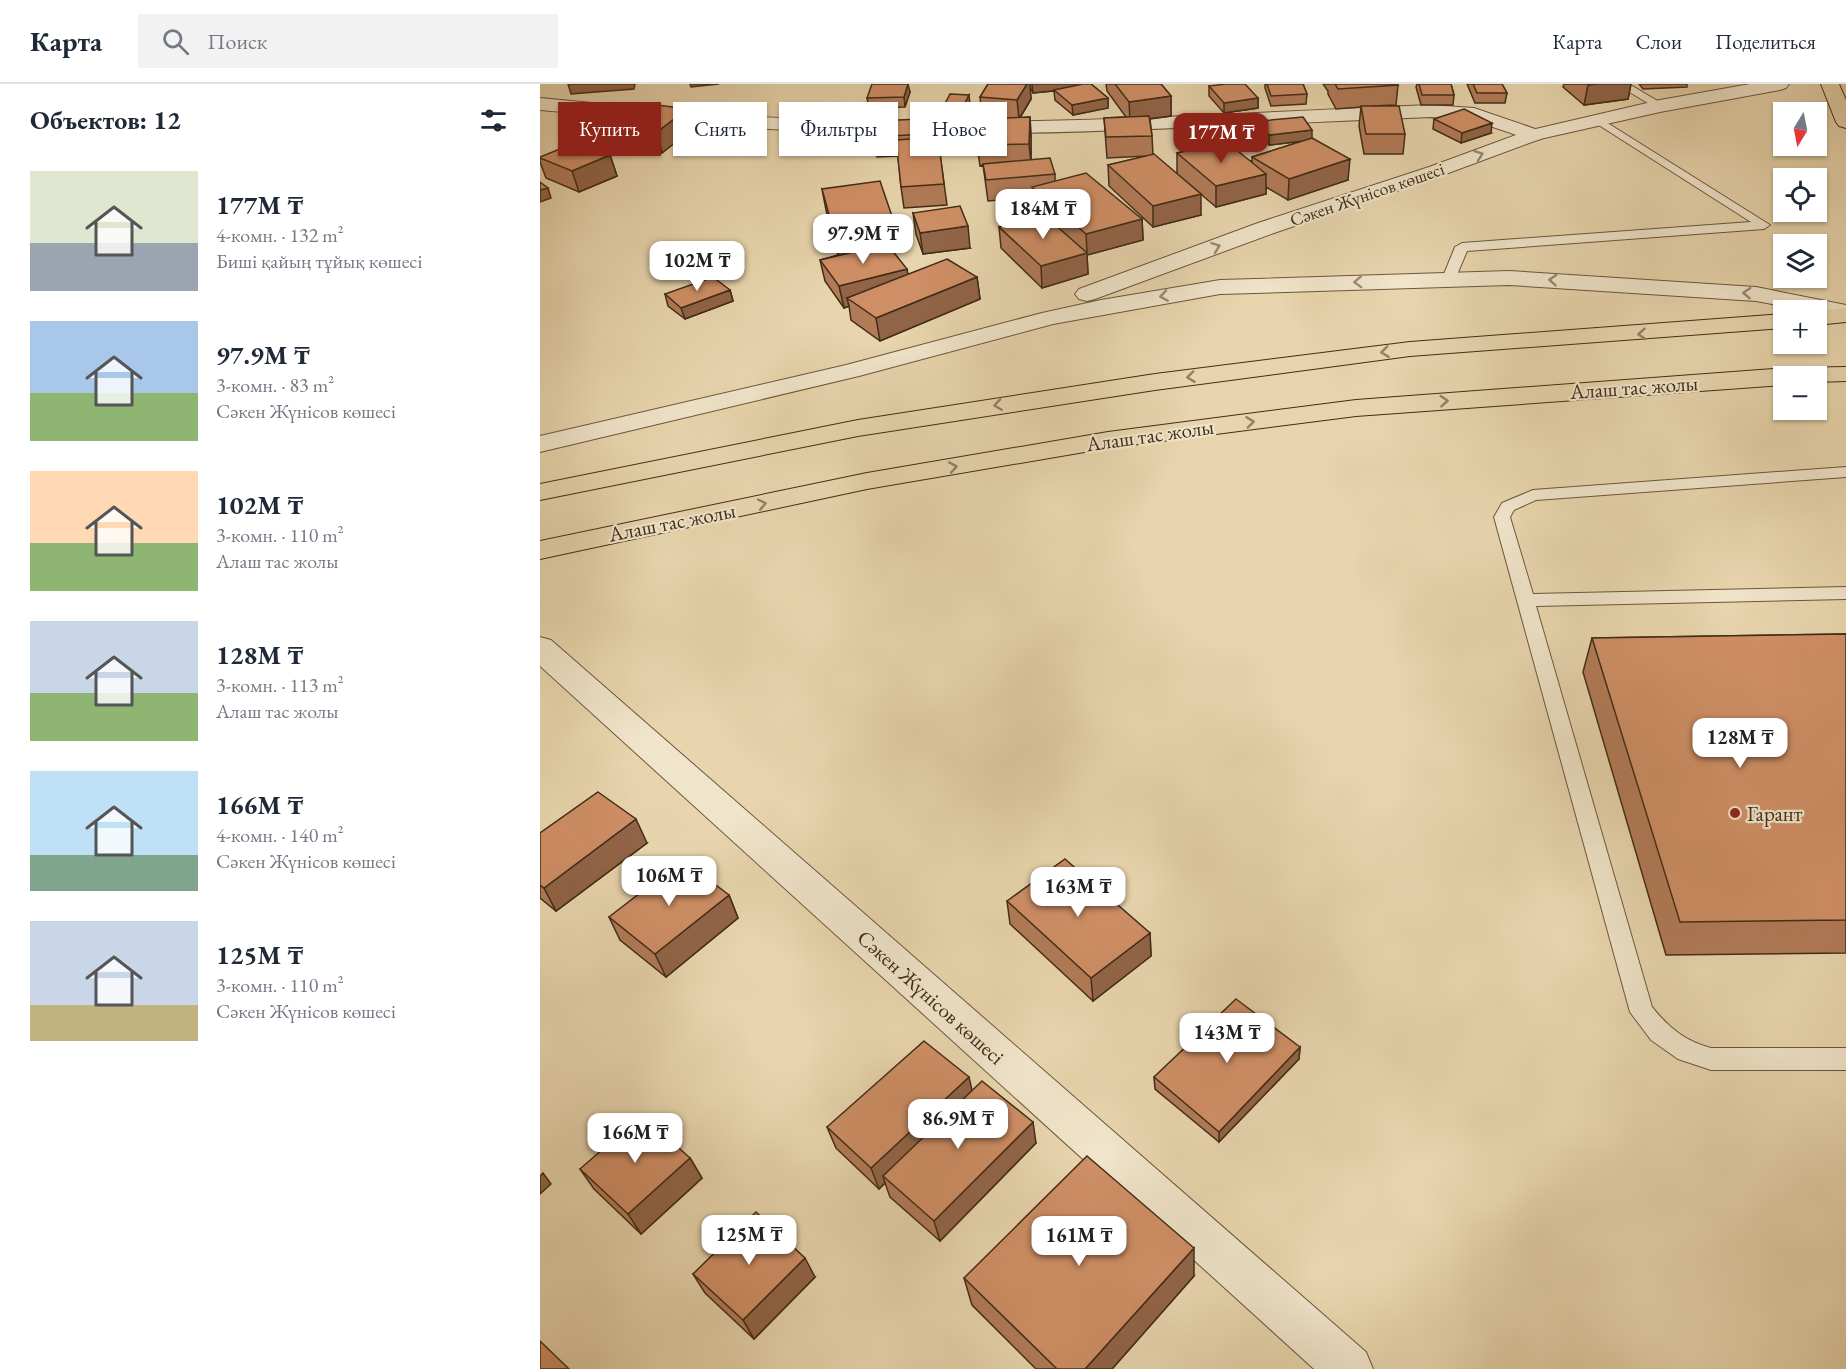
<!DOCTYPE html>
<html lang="ru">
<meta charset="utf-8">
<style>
body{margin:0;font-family:"EB Garamond",serif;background:#f2f2f3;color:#1f2937;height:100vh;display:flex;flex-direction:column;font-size:22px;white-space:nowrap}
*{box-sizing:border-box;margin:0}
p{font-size:20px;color:#747a83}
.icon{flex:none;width:33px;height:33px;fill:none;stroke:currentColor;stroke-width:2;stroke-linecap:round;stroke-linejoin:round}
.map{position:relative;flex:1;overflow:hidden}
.sheet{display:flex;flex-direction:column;background:#fff;width:540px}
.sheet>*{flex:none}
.banner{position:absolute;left:18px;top:18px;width:570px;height:54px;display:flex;gap:12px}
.needle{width:39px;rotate:190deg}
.tools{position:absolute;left:1233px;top:18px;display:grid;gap:12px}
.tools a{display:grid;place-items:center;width:54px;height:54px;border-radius:0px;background:#fff;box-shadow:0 2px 4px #0004;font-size:30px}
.price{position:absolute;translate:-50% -51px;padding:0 14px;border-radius:12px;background:#fff;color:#222;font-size:20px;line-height:39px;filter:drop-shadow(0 2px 3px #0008)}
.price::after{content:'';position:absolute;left:50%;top:36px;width:18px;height:14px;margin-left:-9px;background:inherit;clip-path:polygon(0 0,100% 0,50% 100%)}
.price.selected{background:#8f2418;color:#fff}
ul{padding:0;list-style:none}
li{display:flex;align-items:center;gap:18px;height:150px;padding:0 30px}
li span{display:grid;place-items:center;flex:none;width:168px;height:120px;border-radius:0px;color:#555}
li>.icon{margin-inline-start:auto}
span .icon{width:72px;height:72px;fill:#fffc;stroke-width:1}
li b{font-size:26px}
h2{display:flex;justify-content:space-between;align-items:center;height:72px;padding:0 30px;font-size:26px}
.chip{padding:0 21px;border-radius:0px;background:#fff;box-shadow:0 2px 4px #0004;font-size:21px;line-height:54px}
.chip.selected{background:#8f2418;color:#fff}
header{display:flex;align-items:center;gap:36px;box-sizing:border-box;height:84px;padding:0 30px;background:#fff;border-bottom:2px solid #e0e1e3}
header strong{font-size:28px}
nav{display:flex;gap:33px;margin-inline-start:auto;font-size:21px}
.search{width:420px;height:54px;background:#f2f2f3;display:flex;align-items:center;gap:15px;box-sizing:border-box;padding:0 21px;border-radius:0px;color:#747a83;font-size:22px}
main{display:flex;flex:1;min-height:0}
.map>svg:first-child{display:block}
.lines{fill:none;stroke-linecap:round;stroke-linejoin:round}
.service-casing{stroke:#6c563c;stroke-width:2}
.minor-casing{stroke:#6c563c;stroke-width:2}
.tertiary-casing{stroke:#6c563c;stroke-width:2}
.primary-casing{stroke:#422c17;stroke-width:2}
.service{fill:#f0e4ca;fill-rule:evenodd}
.minor{fill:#f0e4ca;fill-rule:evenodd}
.tertiary{fill:#f0e4ca;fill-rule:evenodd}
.primary{fill:#e8d5ad;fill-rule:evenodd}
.wall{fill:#b27b58;stroke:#422c17;stroke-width:1.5}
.shaded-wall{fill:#916447;stroke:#422c17;stroke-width:1.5}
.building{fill:#cf8f66;stroke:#422c17;stroke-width:1.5}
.oneway{stroke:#998870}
.oneway2{stroke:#958062}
.poi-dot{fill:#8f2418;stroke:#f0e4ca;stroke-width:2}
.labels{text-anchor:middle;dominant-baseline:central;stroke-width:4.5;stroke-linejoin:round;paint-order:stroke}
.far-street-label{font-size:18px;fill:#422c17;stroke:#f0e4ca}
.street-label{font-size:21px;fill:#422c17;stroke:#f0e4ca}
.poi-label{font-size:21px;fill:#422c17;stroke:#f0e4ca;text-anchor:start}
</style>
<header>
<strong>Карта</strong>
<div class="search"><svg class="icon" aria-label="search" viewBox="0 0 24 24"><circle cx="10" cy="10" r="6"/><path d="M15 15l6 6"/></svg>Поиск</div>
<nav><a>Карта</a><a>Слои</a><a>Поделиться</a></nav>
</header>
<main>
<section class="sheet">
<h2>Объектов: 12<svg class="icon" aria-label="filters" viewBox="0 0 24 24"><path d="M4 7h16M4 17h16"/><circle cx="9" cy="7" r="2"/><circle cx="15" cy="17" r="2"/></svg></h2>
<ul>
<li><span style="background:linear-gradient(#dfe7d0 60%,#9aa5b1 0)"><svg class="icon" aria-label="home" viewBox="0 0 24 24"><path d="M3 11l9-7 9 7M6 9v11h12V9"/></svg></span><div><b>177M ₸</b><p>4-комн. · 132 m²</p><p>Биші қайың тұйық көшесі</p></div></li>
<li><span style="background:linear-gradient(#a9c7e8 60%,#8fb573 0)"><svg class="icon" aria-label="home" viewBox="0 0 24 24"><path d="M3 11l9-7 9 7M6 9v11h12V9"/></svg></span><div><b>97.9M ₸</b><p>3-комн. · 83 m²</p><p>Сәкен Жүнісов көшесі</p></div></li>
<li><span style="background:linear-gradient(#ffd9b3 60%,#8fb573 0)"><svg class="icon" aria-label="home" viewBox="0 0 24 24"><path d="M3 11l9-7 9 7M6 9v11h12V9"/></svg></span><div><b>102M ₸</b><p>3-комн. · 110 m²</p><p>Алаш тас жолы</p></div></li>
<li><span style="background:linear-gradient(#c9d6e8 60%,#8fb573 0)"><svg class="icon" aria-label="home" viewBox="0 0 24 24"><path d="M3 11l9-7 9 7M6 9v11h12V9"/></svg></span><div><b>128M ₸</b><p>3-комн. · 113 m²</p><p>Алаш тас жолы</p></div></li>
<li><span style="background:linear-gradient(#bfe0f5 70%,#7fa58c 0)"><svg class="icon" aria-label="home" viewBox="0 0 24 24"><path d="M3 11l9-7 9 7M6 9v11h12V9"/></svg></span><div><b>166M ₸</b><p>4-комн. · 140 m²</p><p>Сәкен Жүнісов көшесі</p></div></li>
<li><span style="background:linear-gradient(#c9d6e8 70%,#c2b280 0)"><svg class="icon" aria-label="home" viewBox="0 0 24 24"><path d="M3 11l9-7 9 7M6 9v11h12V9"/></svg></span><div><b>125M ₸</b><p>3-комн. · 110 m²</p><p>Сәкен Жүнісов көшесі</p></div></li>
</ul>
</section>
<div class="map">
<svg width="1306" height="1285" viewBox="0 0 1306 1285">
<rect width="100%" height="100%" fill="#e8d5ad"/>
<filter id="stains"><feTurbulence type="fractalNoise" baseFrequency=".00333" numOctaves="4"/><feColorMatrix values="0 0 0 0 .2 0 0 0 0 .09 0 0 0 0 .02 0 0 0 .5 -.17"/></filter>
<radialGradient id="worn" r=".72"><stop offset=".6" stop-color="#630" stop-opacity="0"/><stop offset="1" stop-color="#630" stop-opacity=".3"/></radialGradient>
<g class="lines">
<defs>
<path id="service" d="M1076,0H1089L1126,22L1124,24H1116Z
M1058,33L1230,141L1224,145L927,167L914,198H904L902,195L915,163L922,159L1211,138L1054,38L1052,36Z
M1306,383V393L996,416L974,426L970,433L993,510L1306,503V515L996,522L1112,923C1129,944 1145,957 1171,964H1306V986H1171L1138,975L1111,956L1090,928L954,433L962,419L993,406Z"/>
<path id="minor" d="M0,14C105,24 210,35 316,37C507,42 699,29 890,21L934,24L1001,47L1004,51L1001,55L994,57L932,36L890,33C699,41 507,53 316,49C210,46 105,35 0,26Z
M0,553L11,556L826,1268L833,1285H774L0,582Z"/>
<path id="tertiary" d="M1210,0H1249L1246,4L1240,6L1120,28L1000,55L903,91L734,149L555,215L547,217L539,215L535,210L539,205L718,139L889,83L987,47L1120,16Z
M969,187L1216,203L1306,221V235L1276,229V226H1263L1216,217L969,201L680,210L513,240L319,292L0,368V352L306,281L502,229L561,216L680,196Z"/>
<path id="primary" d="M1281,0H1299L1306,16V44L1299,42L1296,38Z
M1306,224V238L1276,241V227Z
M1244,230V244L870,272L615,306L318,352L0,416V400L318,336L615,290L870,258Z
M1306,283V297L1276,298V292H1244V301L816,332L568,364L327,405L0,475V457L327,389L568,348L816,316L1246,284Z"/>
</defs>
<!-- service casing -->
<use href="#service" class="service-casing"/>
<!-- minor casing -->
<use href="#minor" class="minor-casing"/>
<!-- tertiary casing -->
<use href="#tertiary" class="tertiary-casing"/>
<!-- primary casing -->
<use href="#primary" class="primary-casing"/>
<!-- service -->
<use href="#service" class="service"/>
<!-- minor -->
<use href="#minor" class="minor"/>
<!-- tertiary -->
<use href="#tertiary" class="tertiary"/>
<!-- primary -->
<use href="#primary" class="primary"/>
</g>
<!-- wall -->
<path class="wall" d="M448,0H551L568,14V24L533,31L515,16L514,7L493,9L490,3L491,15L480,34L490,33L491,53V76L515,90V97L602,135L603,156L547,171L548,190L502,204L461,164L459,143L502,131L493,124L492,113L448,117L443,81L440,82L437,61L462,34L442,33L440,13Z
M566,0H621L631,12V32L610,35L612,52L613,71L661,131L613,143L569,102L568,81L607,72L567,74L564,34L586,33L567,7Z
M725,0H763L767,10L766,20L731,22L725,4Z
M783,0H857L858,1L856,21L833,22L865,50L863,70H824L819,42L821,23L796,25L788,10V7Z
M877,0H911L914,11L913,21H881L876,3Z
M927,0H962L967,9L965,19H935Z
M1024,0H1091L1088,15L1044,21L1023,3Z
M1099,0H1147V3L1103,5Z
M669,2L718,14V24L684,29L669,12Z
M370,8L365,23L329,24L327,14Z
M430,21L422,36L404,35L402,25Z
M403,34L405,54V70H400L407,121L364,124L361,103L358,72L337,73L334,53Z
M894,35L951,49L921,59L893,45Z
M720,37L772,54L808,96L748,116L726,103V110L676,123L637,90V69L650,66L648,60V50L682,59L712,78V73L762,57L729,61L720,47Z
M78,43L152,45L122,69L84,63Z
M70,71L77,92L39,108L6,94L0,78V73Z
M282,105L359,165L352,166L368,190L437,193L440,215L340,257L311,236L309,222L304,224L285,197L280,176L298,171L286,126Z
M373,129L430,164L383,170L376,150Z
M190,206L193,217L145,235L128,222L125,210Z
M1306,550V869L1126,871L1043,588L1052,554Z
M0,749L107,759L16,827L0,814Z
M189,811L198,834L126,893L80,856L69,833Z
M467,817L610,849L611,872L553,917L470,840Z
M760,963L759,975L679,1058L615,1005L614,993Z
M432,1007L496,1059L400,1157L350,1113L345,1099L339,1105L296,1064L287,1043Z
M150,1074L162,1094L101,1150L54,1105L40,1085Z
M153,1190L275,1193L214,1255L165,1209Z
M654,1192L572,1285H496L432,1221L424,1194Z"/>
<!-- shaded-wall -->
<path class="shaded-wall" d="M28,0H95L94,5L31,10Z
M150,0H179L151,3Z
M368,0L370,8L365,23L364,13Z
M487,0H490L491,15L479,35L477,16Z
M492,0H550V3L493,9Z
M1057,0H1091L1088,15L1044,21L1048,1Z
M429,11L430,21L422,36L421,26Z
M631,12V32L590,37L589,18Z
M568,14V24L533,31L532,21Z
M718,14V24L684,29V19Z
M147,25L152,45L122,69L117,48Z
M490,33L491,53V80L489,60Z
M403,34L405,54V70L403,49Z
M952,39L951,49L921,59L922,49Z
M772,46V56L729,61V51Z
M70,71L77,92L39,108L32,87Z
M810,75L808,96L748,116L749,95Z
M726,90V110L676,123V102Z
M8,104L11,114L0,118V106Z
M661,110V131L613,143V122Z
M602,135L603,156L547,171L548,190L502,204L501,182L547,169L546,150Z
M428,142L430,164L383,170L380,149Z
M356,144L359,165L299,174L295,153Z
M367,185L371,207L307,214L309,222L304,224L299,202Z
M437,193L440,215L340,257L336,234Z
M190,206L193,217L145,235L141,224Z
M96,735L107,759L16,827L4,804Z
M189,811L198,834L126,893L115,870Z
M610,849L611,872L553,917L551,894Z
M760,963L759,975L679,1058V1048Z
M429,993L434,1015L343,1092L345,1099L339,1105L331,1084Z
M493,1038L496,1059L400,1157L394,1137Z
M150,1074L162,1094L101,1150L88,1130Z
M3,1089L11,1100L0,1110V1092Z
M654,1164V1192L572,1285H545Z
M265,1174L275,1193L214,1255L203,1236Z"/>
<!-- building -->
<path class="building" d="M332,0H368L364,13L327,14Z
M448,0H487L477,16L440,13Z
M543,0H551L568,14L532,21L514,6Z
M575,0H621L631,12L589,18Z
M686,0H705L718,14L684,19L669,2Z
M727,0H763L767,10L731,12Z
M795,0H857L858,1L798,5Z
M879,0H911L914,11H882Z
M933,0H962L967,9H937Z
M410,10L429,11L421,26L402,25Z
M110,20L147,25L117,48L78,43Z
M821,22H859L865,50H826Z
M924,25L952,39L922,49L894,35Z
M609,32L612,52L566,53L564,34Z
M490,33L489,60L437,61L440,35Z
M763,33L772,46L729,51L720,37Z
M403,34V49L334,53L335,37Z
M678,48L682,59L653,66L648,50Z
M398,53L404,100L361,103L356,56Z
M772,54L810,75L749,95L712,73Z
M37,58L70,71L32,87L0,74V73Z
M687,58L726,90L676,102L637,69Z
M614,70L661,110L613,122L568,81Z
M510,74L515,90L446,96L443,80Z
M546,89L602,135L546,150L492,103Z
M340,97L356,144L295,153L282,105Z
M0,98L8,104L0,106Z
M420,122L428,142L380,149L373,129Z
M504,131L547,169L501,182L459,143Z
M347,160L367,185L299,202L280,176Z
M407,175L437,193L336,234L307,214Z
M173,193L190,206L141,224L125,210Z
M1306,550V836L1140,838L1052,554Z
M58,708L96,735L4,804L0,801V749Z
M525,775L610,849L551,894L467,817Z
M143,776L189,811L115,870L69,833Z
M696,915L760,963L679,1048L614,993Z
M384,957L429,993L331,1084L287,1043Z
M442,997L493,1038L394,1137L343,1092Z
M102,1031L150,1074L88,1130L40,1085Z
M547,1072L654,1164L545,1285H517L424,1194Z
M216,1128L265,1174L203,1236L153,1190Z
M0,1257L29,1285H0Z"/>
<!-- one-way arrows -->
<defs><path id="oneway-chevron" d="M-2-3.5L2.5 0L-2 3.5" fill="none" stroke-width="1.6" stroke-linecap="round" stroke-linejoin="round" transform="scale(1.5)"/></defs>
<g class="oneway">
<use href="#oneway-chevron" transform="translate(939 71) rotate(-20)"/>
<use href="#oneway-chevron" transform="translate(676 163) rotate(-20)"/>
<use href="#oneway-chevron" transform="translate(1013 196) rotate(-176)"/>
<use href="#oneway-chevron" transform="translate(818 198) rotate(178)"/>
<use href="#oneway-chevron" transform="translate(1207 209) rotate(-176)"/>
<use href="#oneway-chevron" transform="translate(624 212) rotate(171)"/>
</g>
<g class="oneway2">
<use href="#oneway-chevron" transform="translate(1102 250) rotate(176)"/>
<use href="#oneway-chevron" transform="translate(845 268) rotate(173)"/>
<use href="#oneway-chevron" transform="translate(651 293) rotate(173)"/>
<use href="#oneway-chevron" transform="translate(904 317) rotate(-4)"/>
<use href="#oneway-chevron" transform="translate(458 321) rotate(172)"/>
<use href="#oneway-chevron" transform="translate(710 338) rotate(-7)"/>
<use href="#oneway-chevron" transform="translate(413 383) rotate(-10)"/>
<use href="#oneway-chevron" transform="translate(222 420) rotate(-12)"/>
</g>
<!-- markers -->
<circle class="poi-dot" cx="1195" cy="729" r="6"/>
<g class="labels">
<!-- far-street labels -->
<g class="far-street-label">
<text transform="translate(827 110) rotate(-19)">Сәкен Жүнісов көшесі</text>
</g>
<!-- street labels -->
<g class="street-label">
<text transform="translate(1094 303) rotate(-4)">Алаш тас жолы</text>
<text transform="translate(610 351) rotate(-8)">Алаш тас жолы</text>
<text transform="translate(132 438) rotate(-11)">Алаш тас жолы</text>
<text transform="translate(391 913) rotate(42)">Сәкен Жүнісов көшесі</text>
</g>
<!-- poi labels -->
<g class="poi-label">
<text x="1207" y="729">Гарант</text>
</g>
</g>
<rect width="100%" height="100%" filter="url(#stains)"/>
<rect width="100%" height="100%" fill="url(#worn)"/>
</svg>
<div class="tools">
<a><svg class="needle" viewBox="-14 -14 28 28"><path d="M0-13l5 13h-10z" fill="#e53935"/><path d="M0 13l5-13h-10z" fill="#747a83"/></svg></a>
<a><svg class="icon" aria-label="locate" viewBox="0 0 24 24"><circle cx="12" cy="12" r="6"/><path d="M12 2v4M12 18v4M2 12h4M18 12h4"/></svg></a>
<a><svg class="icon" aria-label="layers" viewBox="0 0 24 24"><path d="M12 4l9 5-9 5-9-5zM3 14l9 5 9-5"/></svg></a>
<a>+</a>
<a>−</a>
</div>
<b class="price selected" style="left:681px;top:80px">177M ₸</b>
<b class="price" style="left:503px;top:156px">184M ₸</b>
<b class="price" style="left:323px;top:181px">97.9M ₸</b>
<b class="price" style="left:157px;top:208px">102M ₸</b>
<b class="price" style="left:1200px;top:685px">128M ₸</b>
<b class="price" style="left:129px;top:823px">106M ₸</b>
<b class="price" style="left:538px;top:834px">163M ₸</b>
<b class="price" style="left:687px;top:980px">143M ₸</b>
<b class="price" style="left:418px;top:1066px">86.9M ₸</b>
<b class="price" style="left:95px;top:1080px">166M ₸</b>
<b class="price" style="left:209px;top:1182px">125M ₸</b>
<b class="price" style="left:539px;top:1183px">161M ₸</b>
<div class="banner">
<a class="chip selected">Купить</a>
<a class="chip">Снять</a>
<a class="chip">Фильтры</a>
<a class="chip">Новое</a>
</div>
</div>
</main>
